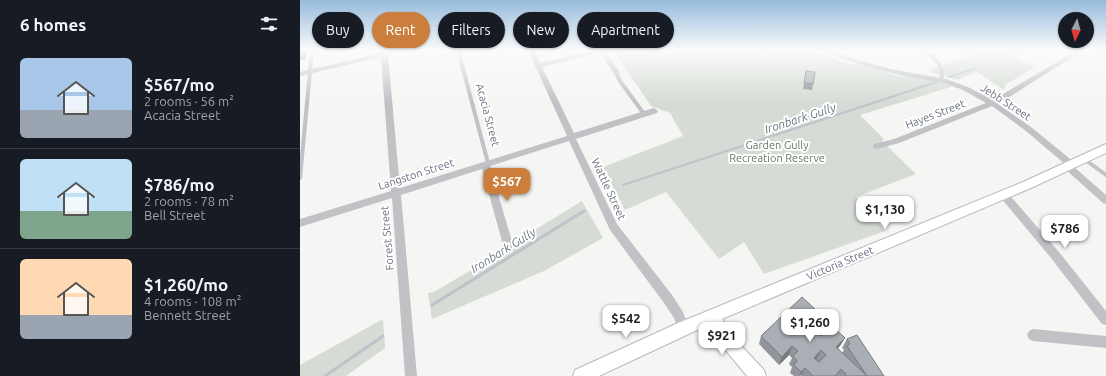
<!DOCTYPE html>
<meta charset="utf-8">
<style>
body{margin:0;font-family:Ubuntu,sans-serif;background:#20242c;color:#f1f3f6;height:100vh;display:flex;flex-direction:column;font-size:15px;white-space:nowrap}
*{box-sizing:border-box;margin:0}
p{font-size:13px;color:#9ea1a6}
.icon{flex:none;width:22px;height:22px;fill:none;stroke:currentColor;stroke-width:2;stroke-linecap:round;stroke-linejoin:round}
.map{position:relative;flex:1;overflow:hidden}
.side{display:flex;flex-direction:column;background:#171b24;width:300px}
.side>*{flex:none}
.top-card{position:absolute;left:12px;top:12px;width:380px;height:36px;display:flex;gap:8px}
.needle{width:26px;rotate:186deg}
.controls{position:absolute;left:758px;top:12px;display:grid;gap:8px}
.controls a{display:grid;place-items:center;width:36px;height:36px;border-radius:50%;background:#171b24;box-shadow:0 1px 3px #0004;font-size:20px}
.price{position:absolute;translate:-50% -34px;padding:0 9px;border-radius:8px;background:#fff;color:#222;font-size:13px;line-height:26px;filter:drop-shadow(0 1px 2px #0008)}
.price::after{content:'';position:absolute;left:50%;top:24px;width:12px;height:9px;margin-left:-6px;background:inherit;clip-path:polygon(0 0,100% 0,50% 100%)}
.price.active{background:#cc7e3d;color:#fff}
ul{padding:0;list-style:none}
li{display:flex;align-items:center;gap:12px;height:100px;padding:0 20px}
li+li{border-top:1px solid #363941}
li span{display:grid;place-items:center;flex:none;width:112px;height:80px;border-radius:6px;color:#555}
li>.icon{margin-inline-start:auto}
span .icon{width:48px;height:48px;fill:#fffc;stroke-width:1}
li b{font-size:17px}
h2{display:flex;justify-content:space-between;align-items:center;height:48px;padding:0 20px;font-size:17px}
.chip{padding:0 14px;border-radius:18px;background:#171b24;box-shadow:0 1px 3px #0004;font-size:14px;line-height:36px}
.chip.active{background:#cc7e3d;color:#fff}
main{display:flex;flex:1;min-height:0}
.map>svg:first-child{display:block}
.green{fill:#d6dcd5}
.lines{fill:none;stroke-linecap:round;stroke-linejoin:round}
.stream-far1{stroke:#bcc3c9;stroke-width:2}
.stream{stroke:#bcc3c9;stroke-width:3}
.secondary-casing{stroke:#b5b8bd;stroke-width:2}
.primary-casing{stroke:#b4b6ba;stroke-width:2}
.lane{stroke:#c0c2c6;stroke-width:4}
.street{fill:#c0c2c6;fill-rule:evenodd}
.secondary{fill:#fff;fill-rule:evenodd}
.primary{fill:#fff;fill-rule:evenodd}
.wall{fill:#92969c}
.shaded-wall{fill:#777a7f}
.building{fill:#aaaeb5;stroke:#777a7f;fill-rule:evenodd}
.labels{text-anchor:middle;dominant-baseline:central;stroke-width:4;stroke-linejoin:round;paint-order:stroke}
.street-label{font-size:11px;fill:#697180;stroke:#fff}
.park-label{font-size:11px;fill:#677867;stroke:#fff}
.water-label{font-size:12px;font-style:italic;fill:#6a7784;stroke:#fff}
</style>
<main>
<section class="side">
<h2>6 homes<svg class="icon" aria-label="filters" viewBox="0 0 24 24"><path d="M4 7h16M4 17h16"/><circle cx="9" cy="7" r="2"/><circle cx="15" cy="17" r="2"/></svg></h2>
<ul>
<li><span style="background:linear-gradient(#a9c7e8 65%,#9aa5b1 0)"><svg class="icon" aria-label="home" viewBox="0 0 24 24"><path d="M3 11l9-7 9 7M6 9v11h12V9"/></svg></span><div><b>$567/mo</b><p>2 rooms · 56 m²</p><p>Acacia Street</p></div></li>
<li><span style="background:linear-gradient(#bfe0f5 65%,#7fa58c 0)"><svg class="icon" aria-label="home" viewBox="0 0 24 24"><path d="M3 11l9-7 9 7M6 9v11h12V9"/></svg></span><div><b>$786/mo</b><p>2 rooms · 78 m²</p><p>Bell Street</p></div></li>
<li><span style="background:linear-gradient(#ffd9b3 70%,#9aa5b1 0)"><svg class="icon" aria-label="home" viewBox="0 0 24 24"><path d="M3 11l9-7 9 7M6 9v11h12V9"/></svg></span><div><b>$1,260/mo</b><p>4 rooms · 108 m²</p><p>Bennett Street</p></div></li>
</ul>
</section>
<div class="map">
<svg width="806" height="376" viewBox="0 0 806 376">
<rect width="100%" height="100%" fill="#f5f6f3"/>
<!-- green -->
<path class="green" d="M313,50H508L554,65L555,63L599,76L636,80L654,86L560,115L584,139L582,141L616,174L556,197L585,231L464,274L444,242L419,259L366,192L325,210L303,167L383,136L370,113L351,106Z
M661,50H720L714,58L735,67L705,85L704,90L677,72L657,80L633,73L628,70L673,55Z
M282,201L303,238L244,271L132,319L128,293L134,292L201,252H209L214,248L215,242Z
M83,319L85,348L46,376H0V365Z"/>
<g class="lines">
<!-- stream-far1 -->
<path class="stream-far1" d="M649,77L674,69
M323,185L637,82"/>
<!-- stream -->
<path class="stream" d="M132,305L284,211
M25,376L83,336"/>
<defs>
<path id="secondary" d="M806,144V153L731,188L422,319L433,337L464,370L466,376H447L423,347L408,325L299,376H273L275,370L378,323L723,182Z"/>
<path id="primary" d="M798,50H806V54L799,52Z"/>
</defs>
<!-- secondary casing -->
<use href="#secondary" class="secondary-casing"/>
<!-- primary casing -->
<use href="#primary" class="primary-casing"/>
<!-- lane -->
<path class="lane" d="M158,50L188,163
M626,50C634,58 645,66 641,79
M316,73L320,81L344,114
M784,159L806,175
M0,178L12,50"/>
<!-- street -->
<path class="street" d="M81,50H87V51L104,50L88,55L100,188L267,136L228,50H234L241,63L295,50H305L320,73L318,74H314L300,52L242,67L274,133L354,108L358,111L357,113L276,139L317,224L372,295L383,312L389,328L387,332L383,333L379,332L374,318L364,303L310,230L269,141L190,166L213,245L212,248L208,249L204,248L203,245L182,169L101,195L117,376H105L92,198L0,227V219L91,191L81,57L0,76V72L81,53Z
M525,50H532L558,60L590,69L646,79L668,87L693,100L777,50H784L698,104L731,127L775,163L776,165L774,167L806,195V204L803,203L765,169L764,167L766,165L726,131L692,106L599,143L577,149L574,148L573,146L574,144L594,139L686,103L663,90L641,82L609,77L576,69L542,59Z
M704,191L707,192L759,252L806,311V325L802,324L751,258L701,198L699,195L701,192Z
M733,329L806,336V348L733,341L729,339L727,335L729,331Z"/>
<!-- secondary -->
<use href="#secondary" class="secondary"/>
<!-- primary -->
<use href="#primary" class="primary"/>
</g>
<!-- wall -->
<path class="wall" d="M506,71L513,84L512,90L503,89Z
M514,319L518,322L514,331L510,334L512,337L521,336L545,338L538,348L542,353L544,350L542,348L547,339L584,376H501V375L500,376H494L490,373L492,367L489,364L492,358L489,355L479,365L459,344L461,336Z"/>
<!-- shaded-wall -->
<path class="shaded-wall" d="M1,50H4L6,52V59L0,60V53Z
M517,311L513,320L512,316Z
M518,322L514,331L504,341L507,332Z
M545,338L540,346L531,355L536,347Z
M492,346L489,355L479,365L482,357Z
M521,350L517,358L510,366L514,358Z
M505,368L501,375L499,376L501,372Z"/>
<!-- building -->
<path class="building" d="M506,71L515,72L513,84L504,83Z
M502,297L517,311L512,316L518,322L507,332L512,337L518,332L521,336L532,326L545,338L536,347L567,376H545L546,374L541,369L535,376H513L505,368L501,372L494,365L497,361L493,356L498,351L492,346L482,357L461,336ZM521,350L526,355L519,362L514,358Z
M557,335L584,376H567L547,346L550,344L547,339Z"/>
<!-- sky -->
<linearGradient id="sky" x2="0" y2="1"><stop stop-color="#96badc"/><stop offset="0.49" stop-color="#fafbfa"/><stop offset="1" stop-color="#fafbfa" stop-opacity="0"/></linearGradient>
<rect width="806" height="102" fill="url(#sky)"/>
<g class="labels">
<!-- street labels -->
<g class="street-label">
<text transform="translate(706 102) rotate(33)">Jebb Street</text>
<text transform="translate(635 114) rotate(-21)">Hayes Street</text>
<text transform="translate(188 115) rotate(75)">Acacia Street</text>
<text transform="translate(116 174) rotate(-18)">Langston Street</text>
<text transform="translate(309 189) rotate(65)">Wattle Street</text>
<text transform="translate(87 238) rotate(-95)">Forest Street</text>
<text transform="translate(540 263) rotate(-23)">Victoria Street</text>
</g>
<!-- park labels -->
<g class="park-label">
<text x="477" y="145">Garden Gully<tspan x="477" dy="13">Recreation Reserve</tspan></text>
</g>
<!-- water labels -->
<g class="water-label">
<text transform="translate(500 118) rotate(-18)">Ironbark Gully</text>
<text transform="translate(203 250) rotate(-32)">Ironbark Gully</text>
</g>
</g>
</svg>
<div class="controls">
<a><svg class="needle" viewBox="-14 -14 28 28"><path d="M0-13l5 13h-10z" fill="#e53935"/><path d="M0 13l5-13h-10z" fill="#9ea1a6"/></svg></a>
</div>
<b class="price active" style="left:207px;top:202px">$567</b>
<b class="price" style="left:585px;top:230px">$1,130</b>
<b class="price" style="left:765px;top:249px">$786</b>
<b class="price" style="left:326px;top:339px">$542</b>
<b class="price" style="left:510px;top:343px">$1,260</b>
<b class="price" style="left:422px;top:356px">$921</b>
<div class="top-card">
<a class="chip">Buy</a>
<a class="chip active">Rent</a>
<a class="chip">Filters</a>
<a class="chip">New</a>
<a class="chip">Apartment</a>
</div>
</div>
</main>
